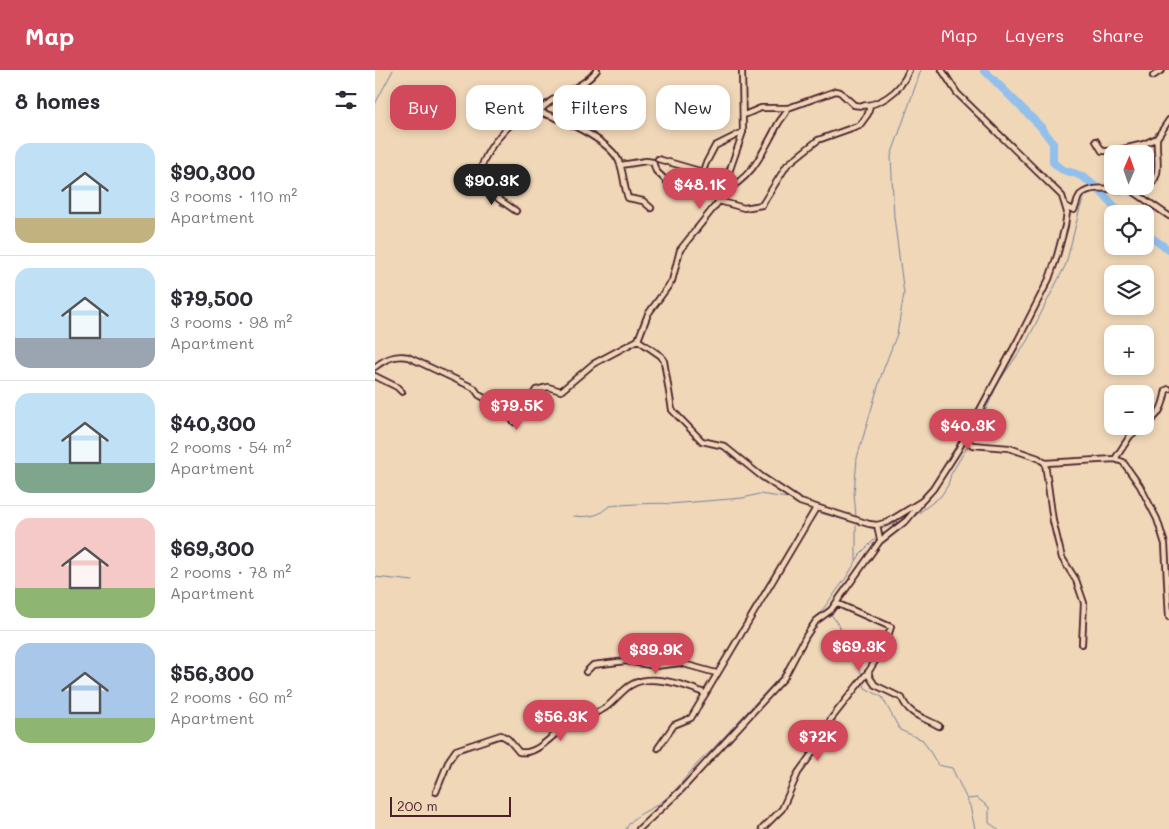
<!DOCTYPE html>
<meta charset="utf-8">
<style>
body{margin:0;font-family:Mali,sans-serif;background:#f7f7f7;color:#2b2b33;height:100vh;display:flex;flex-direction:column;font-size:19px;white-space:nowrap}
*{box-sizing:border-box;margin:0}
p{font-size:16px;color:#7c7c81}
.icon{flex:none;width:28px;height:28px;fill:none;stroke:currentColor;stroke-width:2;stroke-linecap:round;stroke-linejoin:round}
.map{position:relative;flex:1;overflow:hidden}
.details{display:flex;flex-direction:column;background:#fff;width:375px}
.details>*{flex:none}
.top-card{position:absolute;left:15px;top:15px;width:475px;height:45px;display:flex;gap:10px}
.needle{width:32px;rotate:2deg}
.buttons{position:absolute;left:729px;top:75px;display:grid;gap:10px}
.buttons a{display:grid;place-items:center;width:50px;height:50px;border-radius:10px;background:#fff;box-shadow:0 2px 8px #0003;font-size:25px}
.scale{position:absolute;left:15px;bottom:12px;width:121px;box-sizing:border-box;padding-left:5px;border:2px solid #4a1f2b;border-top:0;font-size:14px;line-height:18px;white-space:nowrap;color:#4a1f2b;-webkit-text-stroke:4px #f0d7b8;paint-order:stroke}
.price{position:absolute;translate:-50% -42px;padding:0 11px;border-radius:18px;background:#d1495b;color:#fff;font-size:16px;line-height:32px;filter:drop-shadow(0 1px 2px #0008)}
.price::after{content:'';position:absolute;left:50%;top:30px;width:15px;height:11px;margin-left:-8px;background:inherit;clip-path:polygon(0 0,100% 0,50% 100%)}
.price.active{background:#222;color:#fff}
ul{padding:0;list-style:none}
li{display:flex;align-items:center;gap:15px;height:125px;padding:0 15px}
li+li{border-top:1px solid #e1e1e2}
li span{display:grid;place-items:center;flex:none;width:140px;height:100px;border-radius:15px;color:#555}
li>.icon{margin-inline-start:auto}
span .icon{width:60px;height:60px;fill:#fffc;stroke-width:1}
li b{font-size:21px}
h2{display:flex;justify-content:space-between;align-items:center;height:60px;padding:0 15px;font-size:21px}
.pill{padding:0 18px;border-radius:15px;background:#fff;box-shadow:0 2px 8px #0003;font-size:18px;line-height:45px}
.pill.active{background:#d1495b;color:#fff}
header{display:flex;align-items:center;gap:30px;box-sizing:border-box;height:70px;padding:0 25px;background:#d1495b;color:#fff}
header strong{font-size:24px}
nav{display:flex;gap:28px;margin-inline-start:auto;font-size:18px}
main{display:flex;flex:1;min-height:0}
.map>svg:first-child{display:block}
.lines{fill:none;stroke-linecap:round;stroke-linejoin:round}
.stream{stroke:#75809f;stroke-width:1}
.river{stroke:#92c0ec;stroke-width:8}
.minor-casing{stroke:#4a1f2b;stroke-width:8}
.minor{stroke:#f0d7b8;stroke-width:4.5}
</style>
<header>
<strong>Map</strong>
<nav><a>Map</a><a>Layers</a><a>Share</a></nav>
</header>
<main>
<section class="details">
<h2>8 homes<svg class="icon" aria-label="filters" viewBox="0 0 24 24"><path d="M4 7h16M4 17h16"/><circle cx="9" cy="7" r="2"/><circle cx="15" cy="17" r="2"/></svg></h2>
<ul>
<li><span style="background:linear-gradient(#bfe0f5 75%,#c2b280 0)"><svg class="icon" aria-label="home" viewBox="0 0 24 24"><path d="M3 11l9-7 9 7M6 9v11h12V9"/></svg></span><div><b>$90,300</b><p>3 rooms · 110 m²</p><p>Apartment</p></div></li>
<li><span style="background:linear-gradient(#bfe0f5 70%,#9aa5b1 0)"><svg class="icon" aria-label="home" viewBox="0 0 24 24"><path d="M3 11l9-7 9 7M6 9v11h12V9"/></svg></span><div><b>$79,500</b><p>3 rooms · 98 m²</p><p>Apartment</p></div></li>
<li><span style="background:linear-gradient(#bfe0f5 70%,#7fa58c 0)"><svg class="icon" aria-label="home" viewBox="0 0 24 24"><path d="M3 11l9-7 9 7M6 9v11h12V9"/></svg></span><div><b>$40,300</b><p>2 rooms · 54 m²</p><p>Apartment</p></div></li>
<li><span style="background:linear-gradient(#f6c9c9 70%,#8fb573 0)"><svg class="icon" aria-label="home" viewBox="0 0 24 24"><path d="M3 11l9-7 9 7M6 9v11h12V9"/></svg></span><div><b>$69,300</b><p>2 rooms · 78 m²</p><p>Apartment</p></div></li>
<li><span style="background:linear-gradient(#a9c7e8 75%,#8fb573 0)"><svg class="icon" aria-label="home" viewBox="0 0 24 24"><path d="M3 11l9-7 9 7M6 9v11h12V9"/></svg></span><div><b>$56,300</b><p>2 rooms · 60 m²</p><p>Apartment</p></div></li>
</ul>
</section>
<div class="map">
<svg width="794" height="759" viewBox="0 0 794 759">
<rect width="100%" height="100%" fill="#f0d7b8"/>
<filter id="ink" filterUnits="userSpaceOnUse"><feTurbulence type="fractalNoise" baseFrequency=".02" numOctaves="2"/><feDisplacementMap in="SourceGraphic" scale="10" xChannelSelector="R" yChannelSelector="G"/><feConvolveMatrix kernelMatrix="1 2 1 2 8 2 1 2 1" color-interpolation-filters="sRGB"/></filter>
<g filter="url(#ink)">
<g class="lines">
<!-- stream -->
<path class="stream" d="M0,34L18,0
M713,118L714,112
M442,442L500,459
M198,446C206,447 218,447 225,443C228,441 231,438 235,436C239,435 290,432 294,434L368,428L384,424L413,428L438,440
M481,447L479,423L482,388L507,303L522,264L529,224L519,147L516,86L546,0
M536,449L566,426L573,415L576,404L600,364L623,313L652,271L691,194L705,138L711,124
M481,456V490
M504,460L528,450
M507,464L515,461
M0,507L38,511
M455,543L464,555L475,583L487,605
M431,562L471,508L486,483L503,466
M488,611L490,618L507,627L525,660L548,670L563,695L577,698L595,736L600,759
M592,729L602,728L614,737V753L623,759
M251,759C257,745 274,741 285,733C305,720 316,696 335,682L412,599"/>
<!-- river -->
<path class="river" d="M609,0L665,56L678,73V92C690,105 694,99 706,106C722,115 733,130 746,144
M770,163L794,180"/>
<defs>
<path id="minor" d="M778,6L787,0
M413,38L461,21L465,22L479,35C502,39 526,22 534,0
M164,42C179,23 207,20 222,0
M721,71L727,81H740L769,74L782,68L794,50
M283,89L328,102
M246,95L271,91L278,92L281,101L305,124H322L330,95L340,76L368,62
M756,120L794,146
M347,122C378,108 387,83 403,54C406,48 411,45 413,38H386L369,45
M344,131L369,138L387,135L412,95L443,70L485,55L493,44L495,35
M692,137L699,140C702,135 702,129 705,125C726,106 773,138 782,103C784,93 781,79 782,68
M141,141L125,130L105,112C101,88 136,46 159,41C181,45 238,71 245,94C249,105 249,117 253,128L268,131L276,138
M263,270L286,286L289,291L297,340L327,371L349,376L386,406L425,432L494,454L502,455L513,452L547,431L558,419L583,380L643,270L674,209L682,186L690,156L692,142L687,126L582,23L567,0
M0,297C10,289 20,284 33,287L99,318L104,325L129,339L139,352L161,320L173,317L186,321L218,294L263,270L273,244L297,211L305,180L344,131L368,62L367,0
M0,306L22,317L27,322
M770,354C785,346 788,336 791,320L794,319
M589,367L597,375L634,378L663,388L670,393L678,451L687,488L701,510L709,533L707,574
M740,389L748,392L765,416L782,449L790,474L794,547
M670,393L740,389L755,366L767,356
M502,455L505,469
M461,533L516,557L510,575L494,601V606L500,615L527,628C533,645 550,648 564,656
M211,602L218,595L251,591L281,596L305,593L341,603
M283,678L299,655L316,648L441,438
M61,722L74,690L81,680L126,665L133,669L144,682C162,685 175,667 189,657C201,648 218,646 230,638C240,631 246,621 256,615C275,603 310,615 329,623
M264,759L305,721L409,608L431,566L441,551L456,540L505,471L532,450L545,434
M387,759L407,739L423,703L441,678L456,649L493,602"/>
</defs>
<!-- minor casing -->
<use href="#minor" class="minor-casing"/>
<!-- minor -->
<use href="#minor" class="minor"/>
</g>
</g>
</svg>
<div class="buttons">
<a><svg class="needle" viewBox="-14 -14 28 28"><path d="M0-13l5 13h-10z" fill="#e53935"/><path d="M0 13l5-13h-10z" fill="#7c7c81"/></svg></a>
<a><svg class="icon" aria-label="locate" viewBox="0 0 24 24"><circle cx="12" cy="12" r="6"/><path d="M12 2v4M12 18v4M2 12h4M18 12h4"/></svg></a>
<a><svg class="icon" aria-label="layers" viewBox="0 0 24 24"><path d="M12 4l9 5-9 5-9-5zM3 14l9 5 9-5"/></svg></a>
<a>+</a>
<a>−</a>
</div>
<div class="scale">200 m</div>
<b class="price active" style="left:117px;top:136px">$90.3K</b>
<b class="price" style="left:325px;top:140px">$48.1K</b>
<b class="price" style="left:142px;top:361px">$79.5K</b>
<b class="price" style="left:593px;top:381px">$40.3K</b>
<b class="price" style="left:484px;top:602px">$69.3K</b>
<b class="price" style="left:281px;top:605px">$39.9K</b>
<b class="price" style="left:186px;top:672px">$56.3K</b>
<b class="price" style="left:443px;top:692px">$72K</b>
<div class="top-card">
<a class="pill active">Buy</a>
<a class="pill">Rent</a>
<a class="pill">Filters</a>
<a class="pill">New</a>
</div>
</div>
</main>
